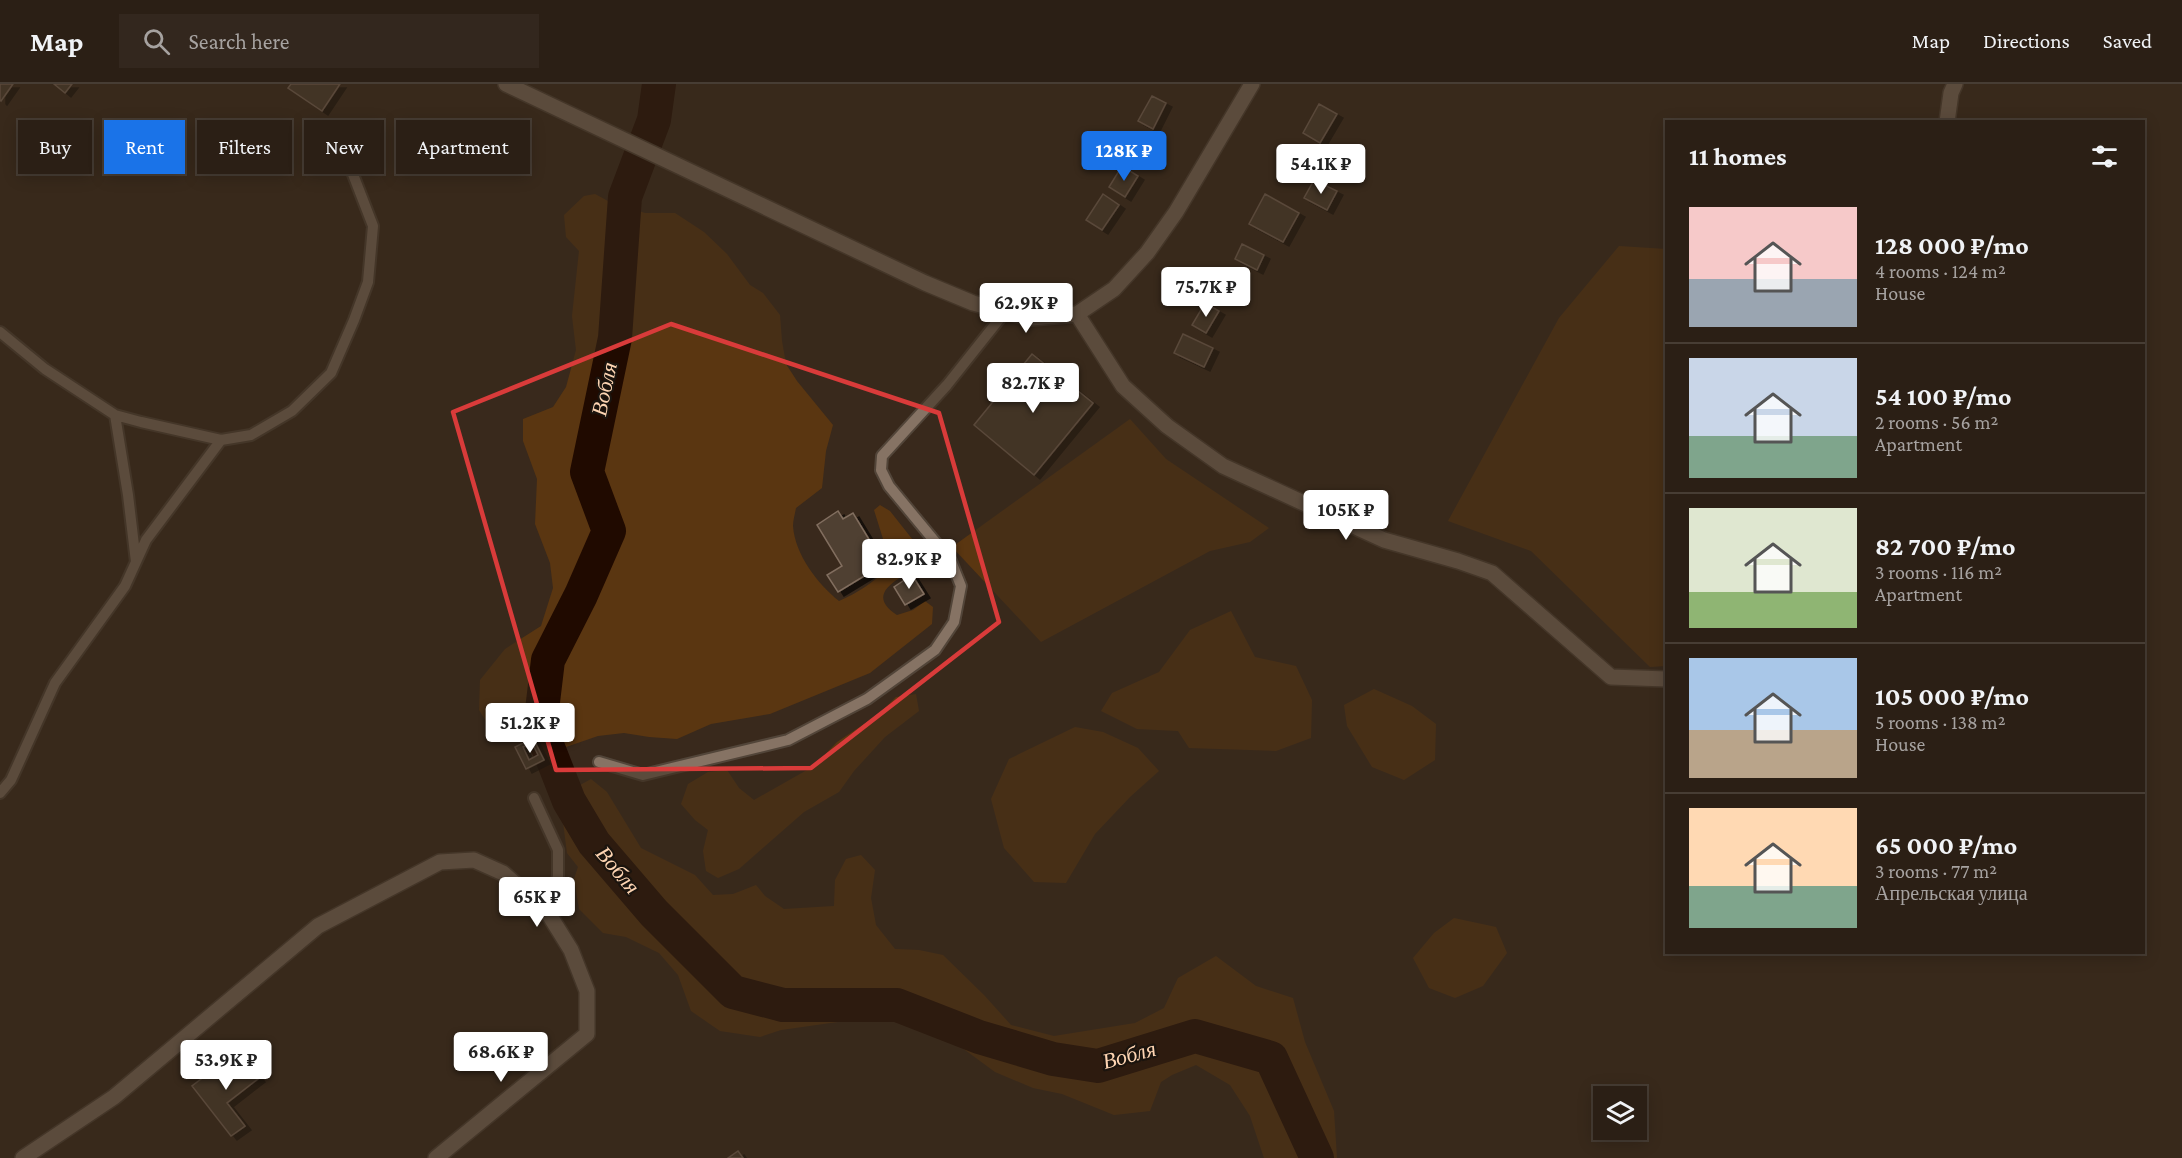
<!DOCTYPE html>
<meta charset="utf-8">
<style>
body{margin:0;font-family:"Crimson Pro",serif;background:#33271e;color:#f1f3f6;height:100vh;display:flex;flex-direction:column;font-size:22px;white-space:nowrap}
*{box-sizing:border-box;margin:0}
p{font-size:20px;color:#a6a2a0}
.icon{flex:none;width:33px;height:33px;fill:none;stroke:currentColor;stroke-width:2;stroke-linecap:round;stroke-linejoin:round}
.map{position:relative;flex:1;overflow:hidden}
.sheet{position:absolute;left:1665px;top:36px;width:480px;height:834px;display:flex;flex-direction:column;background:#2b1f15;border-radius:0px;box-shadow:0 3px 15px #0003,0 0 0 2px #473d34}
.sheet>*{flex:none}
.hud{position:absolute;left:18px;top:36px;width:570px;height:54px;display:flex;gap:12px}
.controls{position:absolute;left:1593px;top:1002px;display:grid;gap:12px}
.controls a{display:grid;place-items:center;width:54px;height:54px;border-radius:0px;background:#2b1f15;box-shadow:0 3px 15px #0003,0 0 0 2px #473d34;font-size:30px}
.price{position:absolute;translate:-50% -51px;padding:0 14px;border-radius:6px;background:#fff;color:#222;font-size:20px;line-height:39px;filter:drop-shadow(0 2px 3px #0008)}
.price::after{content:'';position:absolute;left:50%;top:36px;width:18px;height:14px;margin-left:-9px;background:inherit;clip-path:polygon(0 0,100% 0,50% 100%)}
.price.on{background:#1a73e8;color:#fff}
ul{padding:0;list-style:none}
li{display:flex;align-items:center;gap:18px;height:150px;padding:0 24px}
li+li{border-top:2px solid #473d34}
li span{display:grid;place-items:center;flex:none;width:168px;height:120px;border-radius:0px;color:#555}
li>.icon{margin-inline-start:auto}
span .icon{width:72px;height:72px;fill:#fffc;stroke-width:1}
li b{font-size:26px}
h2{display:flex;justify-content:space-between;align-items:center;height:72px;padding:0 24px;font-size:26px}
.pill{padding:0 21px;border-radius:0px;background:#2b1f15;box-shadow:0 3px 15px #0003,0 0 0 2px #473d34;font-size:21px;line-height:54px}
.pill.on{background:#1a73e8;color:#fff}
header{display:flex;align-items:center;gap:36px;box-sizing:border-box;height:84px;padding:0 30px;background:#2b1f15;border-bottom:2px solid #473d34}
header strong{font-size:28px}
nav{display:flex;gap:33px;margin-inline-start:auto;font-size:21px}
.search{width:420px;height:54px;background:#33271e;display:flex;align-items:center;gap:15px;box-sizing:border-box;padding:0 21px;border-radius:0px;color:#a6a2a0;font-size:22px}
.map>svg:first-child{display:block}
.green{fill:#5a3611}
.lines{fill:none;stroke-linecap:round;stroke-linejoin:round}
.river{stroke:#200a00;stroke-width:34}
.building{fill:#503f31;stroke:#816e5f;stroke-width:1.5;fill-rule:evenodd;filter:url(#shadow)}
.service-casing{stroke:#524539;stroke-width:14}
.minor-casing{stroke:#524539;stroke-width:18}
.tertiary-casing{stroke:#524539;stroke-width:18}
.service{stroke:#867364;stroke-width:10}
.minor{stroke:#867364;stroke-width:15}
.tertiary{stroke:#867364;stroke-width:15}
.marked{fill:none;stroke:#d93b3a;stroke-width:4.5;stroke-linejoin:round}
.labels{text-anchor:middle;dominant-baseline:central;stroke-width:4.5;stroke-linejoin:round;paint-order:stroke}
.water-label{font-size:22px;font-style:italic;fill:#fdd4b2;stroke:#1b140e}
</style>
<header>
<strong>Map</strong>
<div class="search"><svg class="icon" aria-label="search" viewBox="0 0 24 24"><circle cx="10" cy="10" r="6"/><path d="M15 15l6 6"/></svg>Search here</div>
<nav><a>Map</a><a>Directions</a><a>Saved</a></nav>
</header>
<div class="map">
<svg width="2182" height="1074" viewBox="0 0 2182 1074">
<defs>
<filter id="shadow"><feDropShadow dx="6" dy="4" stdDeviation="0" flood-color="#0009"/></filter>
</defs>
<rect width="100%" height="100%" fill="#39291c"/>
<!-- green -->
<path class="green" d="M595,110L608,117L645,129H675L704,148L727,170L750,201L763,209L780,231L782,257L786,280L797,297L833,341L826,367L822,404L796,424C795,430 793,436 793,442C795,471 818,500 839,517C858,509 873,498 888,485V471L874,426L880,421L890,427L924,470L925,492C920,490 916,487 911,487C906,488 902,492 898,495C880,507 877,518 897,531L913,526L925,517L933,523L932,540L870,589L770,630L711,640L677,655L649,653L624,649L598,652L566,663L552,649L530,641L511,650L491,645L479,626L480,596L505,565L541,542L553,504L550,479L535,440L537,395L523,357V335L553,323L566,303L576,266L572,232L579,167L566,153L564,131L584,112Z
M1619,162L1666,165V582L1650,583L1531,467L1448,437L1559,234Z
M1130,335L1166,375L1269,444L1250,458L1210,467L1041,558L952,463Z
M1231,527L1255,573L1296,582L1312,616L1311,654L1276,667L1189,664L1178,647L1137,645L1101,627L1112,609L1159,588L1190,546Z
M1374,605L1412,622L1436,640L1435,676L1404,696L1372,683L1347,642L1344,621Z
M916,610L919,627L885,653L854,687L839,708L804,728L739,785L718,794L706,787L703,767L708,746L695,736L681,720L688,700L708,688L727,686L739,704L754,716L814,682L837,658L879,630L896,613Z
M1075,643L1103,648L1138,664L1159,687L1130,713L1095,750L1066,799L1034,798L1004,764L991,715L1009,675Z
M591,695L607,708L641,764L695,791L713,811L733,810L756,801L765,812L784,825L834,822L835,796L846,775L861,771L875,786L871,814L876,841L895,865L919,866L943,871L984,911L1011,941L1054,952L1135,939L1164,924L1178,894L1216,872L1256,902L1293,914L1305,958L1334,1027L1337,1074H1264L1250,1032L1230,1001L1196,981L1172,991L1161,998L1150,1027L1114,1031L1062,1010L1033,1004L995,988L950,955L914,942L873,933L781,946L760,953L720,947L691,927L678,891L659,869L626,853L603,849L579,825L574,795L578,783L567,769L563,738L555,721L557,714Z
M1454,834L1496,843L1507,869L1483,902L1455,914L1429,904L1413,874L1434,849Z"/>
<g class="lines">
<!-- river -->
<path class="river" d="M659,0L654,36L625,113L615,254L587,388L609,447L581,511L548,576L540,643L569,717L594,759L654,829L733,908L783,921H897L979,953L1053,975L1098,982L1195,952L1271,974L1317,1074"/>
</g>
<!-- building -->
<path class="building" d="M0,0H13L1,17L0,16Z
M54,0H72L65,9Z
M291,0H340L322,27L288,4Z
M1152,12L1166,19L1153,45L1138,37Z
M1319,20L1337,30L1320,59L1303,49Z
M1122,82L1138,92L1125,113L1109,103Z
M1314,96L1337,107L1327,126L1304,114Z
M1103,110L1119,121L1102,146L1086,136Z
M1265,110L1299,129L1283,158L1249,140Z
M1242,160L1264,171L1257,186L1235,175Z
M1205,219L1219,227L1206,249L1192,241Z
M1183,250L1213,264L1204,283L1174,269Z
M1032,270L1093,319L1034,391L974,341Z
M838,427L843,435L853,429L884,480L838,508L827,491L842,482L817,441Z
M912,491L924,510L905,521L894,503Z
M533,654L544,676L526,685L515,663ZM532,659L538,671L529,676L523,663Z
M242,972L259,994L227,1019L245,1042L231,1052L192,1002L221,980L225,985Z
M738,1067L743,1074H728Z"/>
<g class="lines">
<defs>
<path id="service" d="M0,248L45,285L115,331L128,411L136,478
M115,331L141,338L221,356
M599,678L643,691L788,656L867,615L935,566L954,538L961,502L951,477L889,402L881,386L882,372L947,301L1005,228
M0,709L11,696L55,599L125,502L146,456L221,356L251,351L292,327L331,289L354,236L368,198L373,142L349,80
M534,714L558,766V792L548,829"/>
<path id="minor" d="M1947,38L1951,9L1955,0
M1077,230L1123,302L1167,342L1223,382L1384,456L1458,477L1492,489L1611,593L1666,595
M23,1074L114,1013L318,842L440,778L474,776L503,789L548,829L571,866L587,907V950L436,1074"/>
<path id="tertiary" d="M506,0L925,199L973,219L1031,234L1077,230L1114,205L1147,169L1176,128L1252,0"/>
</defs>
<!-- service casing -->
<use href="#service" class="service-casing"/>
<!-- minor casing -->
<use href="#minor" class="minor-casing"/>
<!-- tertiary casing -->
<use href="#tertiary" class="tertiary-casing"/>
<!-- service -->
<use href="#service" class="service"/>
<!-- minor -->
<use href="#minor" class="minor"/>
<!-- tertiary -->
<use href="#tertiary" class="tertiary"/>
</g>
<!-- marked area -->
<path d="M0 0H2182V1074H0ZM671,240L939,329L999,538L811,684L556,686L453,328Z" fill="#39291c" fill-opacity=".55" fill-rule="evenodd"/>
<path class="marked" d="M671,240L939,329L999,538L811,684L556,686L453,328Z"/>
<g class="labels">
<!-- water labels -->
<g class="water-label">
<text transform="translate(604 305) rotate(-78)">Вобля</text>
<text transform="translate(618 786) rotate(50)">Вобля</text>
<text transform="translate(1129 971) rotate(-15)">Вобля</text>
</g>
</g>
</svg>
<div class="controls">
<a><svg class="icon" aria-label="layers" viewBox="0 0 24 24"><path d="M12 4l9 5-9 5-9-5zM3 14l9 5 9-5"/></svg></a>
</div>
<b class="price on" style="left:1124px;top:98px">128K ₽</b>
<b class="price" style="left:1321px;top:111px">54.1K ₽</b>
<b class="price" style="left:1206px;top:234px">75.7K ₽</b>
<b class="price" style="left:1026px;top:250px">62.9K ₽</b>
<b class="price" style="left:1033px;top:330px">82.7K ₽</b>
<b class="price" style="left:1346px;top:457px">105K ₽</b>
<b class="price" style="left:909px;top:506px">82.9K ₽</b>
<b class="price" style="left:530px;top:670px">51.2K ₽</b>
<b class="price" style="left:537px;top:844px">65K ₽</b>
<b class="price" style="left:501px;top:999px">68.6K ₽</b>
<b class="price" style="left:226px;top:1007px">53.9K ₽</b>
<div class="hud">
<a class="pill">Buy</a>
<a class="pill on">Rent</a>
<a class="pill">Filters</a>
<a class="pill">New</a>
<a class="pill">Apartment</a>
</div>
<section class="sheet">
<h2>11 homes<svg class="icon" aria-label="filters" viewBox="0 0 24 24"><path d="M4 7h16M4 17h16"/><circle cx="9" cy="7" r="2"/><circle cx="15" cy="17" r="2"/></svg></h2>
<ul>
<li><span style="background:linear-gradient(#f6c9c9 60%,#9aa5b1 0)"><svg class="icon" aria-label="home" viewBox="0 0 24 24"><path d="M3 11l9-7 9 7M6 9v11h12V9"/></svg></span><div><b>128 000 ₽/mo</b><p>4 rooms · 124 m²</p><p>House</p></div></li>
<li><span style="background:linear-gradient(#c9d6e8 65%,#7fa58c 0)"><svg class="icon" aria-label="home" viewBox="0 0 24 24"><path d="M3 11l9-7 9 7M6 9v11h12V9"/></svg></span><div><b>54 100 ₽/mo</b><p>2 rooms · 56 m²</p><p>Apartment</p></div></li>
<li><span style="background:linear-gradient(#dfe7d0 70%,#8fb573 0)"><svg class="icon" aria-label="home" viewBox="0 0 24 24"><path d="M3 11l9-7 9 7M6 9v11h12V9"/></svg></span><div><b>82 700 ₽/mo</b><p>3 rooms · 116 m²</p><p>Apartment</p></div></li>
<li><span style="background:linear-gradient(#a9c7e8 60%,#b9a48a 0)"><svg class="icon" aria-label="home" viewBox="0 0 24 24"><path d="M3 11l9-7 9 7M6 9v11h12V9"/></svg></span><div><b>105 000 ₽/mo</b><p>5 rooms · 138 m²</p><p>House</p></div></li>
<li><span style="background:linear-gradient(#ffd9b3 65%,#7fa58c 0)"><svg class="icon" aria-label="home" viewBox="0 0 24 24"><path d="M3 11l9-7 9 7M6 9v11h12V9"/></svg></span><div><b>65 000 ₽/mo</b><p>3 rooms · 77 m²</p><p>Апрельская улица</p></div></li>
</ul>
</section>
</div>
